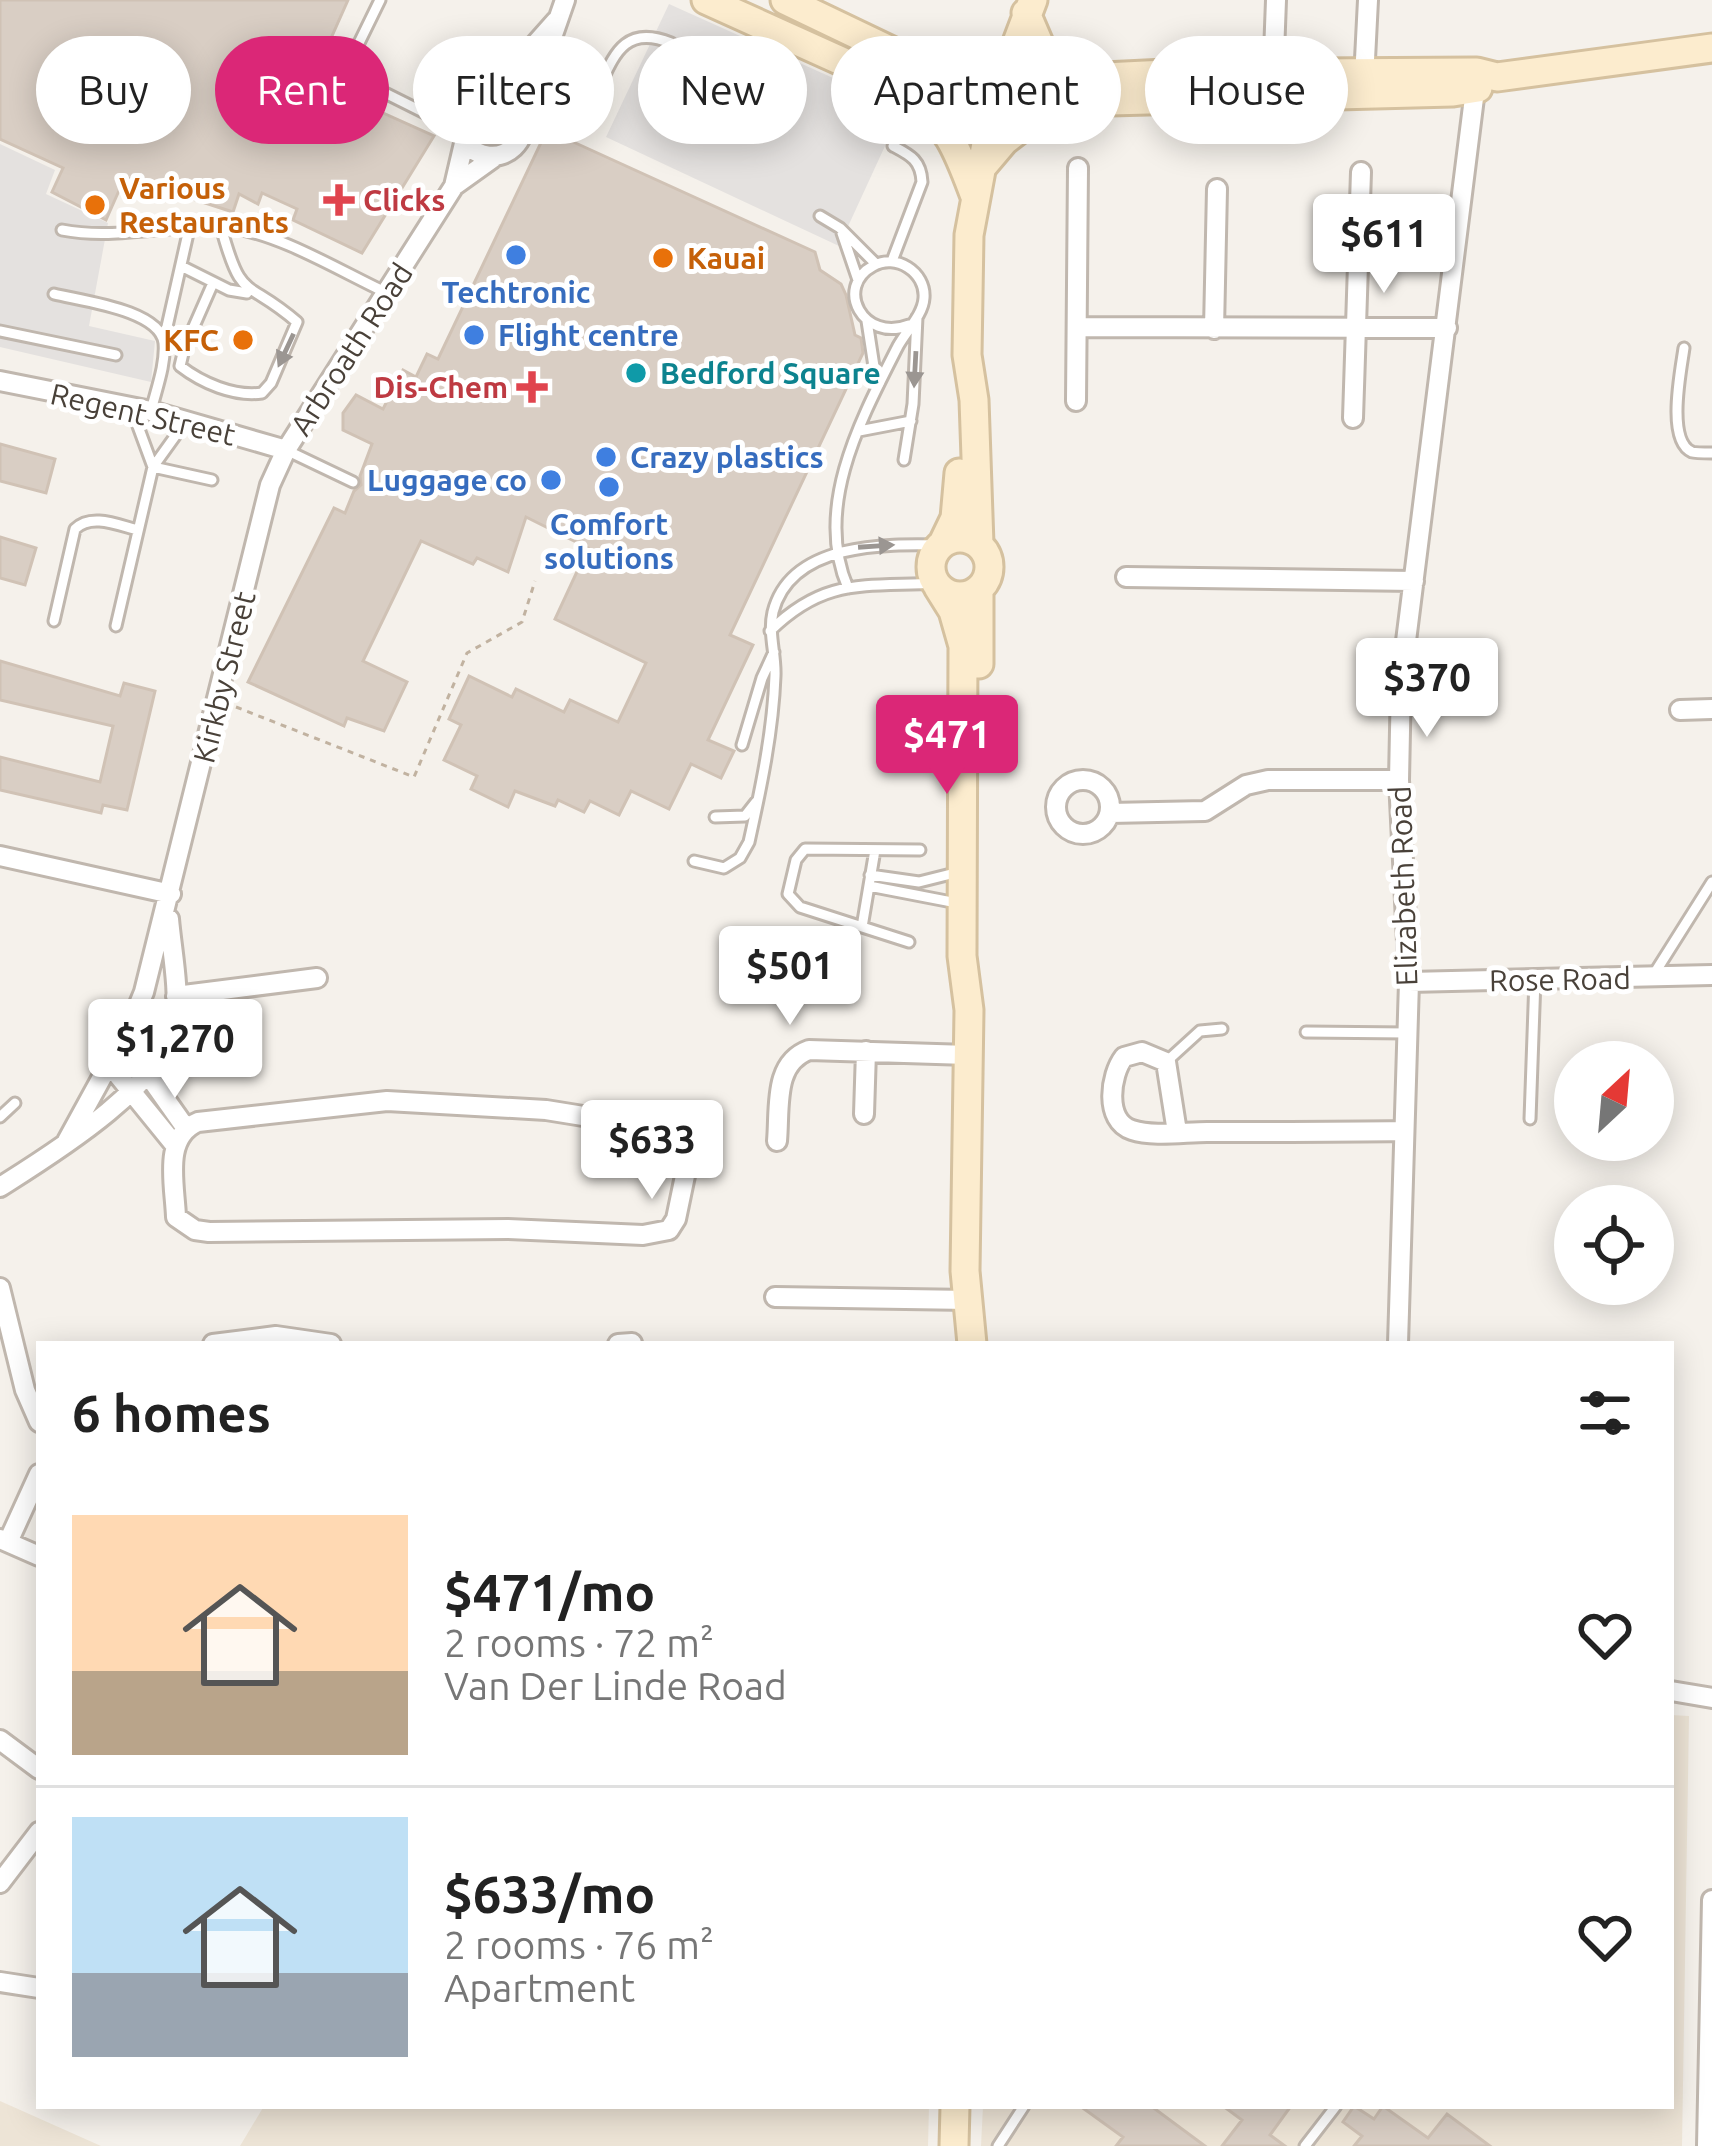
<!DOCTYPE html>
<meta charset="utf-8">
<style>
body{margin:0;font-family:Ubuntu,sans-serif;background:#f2f2f2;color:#222;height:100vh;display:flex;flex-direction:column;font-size:45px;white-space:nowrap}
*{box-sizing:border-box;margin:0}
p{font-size:39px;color:#767676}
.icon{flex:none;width:66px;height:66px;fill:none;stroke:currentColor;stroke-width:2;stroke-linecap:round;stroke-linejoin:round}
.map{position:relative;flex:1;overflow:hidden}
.drawer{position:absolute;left:36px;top:1341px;width:1638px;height:768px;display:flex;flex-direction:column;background:#fff;border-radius:0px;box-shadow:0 6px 30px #0003}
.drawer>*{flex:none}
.banner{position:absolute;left:36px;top:36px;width:1641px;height:108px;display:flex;gap:24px}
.needle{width:78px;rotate:26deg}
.fabs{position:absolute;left:1554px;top:1041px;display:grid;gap:24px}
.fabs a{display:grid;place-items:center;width:120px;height:120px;border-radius:50%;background:#fff;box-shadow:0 6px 30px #0003;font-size:60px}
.price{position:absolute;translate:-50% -102px;padding:0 27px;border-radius:12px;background:#fff;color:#222;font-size:39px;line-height:78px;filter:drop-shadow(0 3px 6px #0008)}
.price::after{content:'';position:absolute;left:50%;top:72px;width:36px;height:27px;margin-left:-18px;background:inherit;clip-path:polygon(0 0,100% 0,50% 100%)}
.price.on{background:#db2777;color:#fff}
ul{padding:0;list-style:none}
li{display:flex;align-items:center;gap:36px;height:300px;padding:0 36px}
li+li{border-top:3px solid #e0e0e0}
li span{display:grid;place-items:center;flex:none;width:336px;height:240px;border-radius:0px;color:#555}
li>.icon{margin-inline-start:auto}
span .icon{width:144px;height:144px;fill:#fffc;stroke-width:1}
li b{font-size:51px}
h2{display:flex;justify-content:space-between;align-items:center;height:144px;padding:0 36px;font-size:51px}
.tag{padding:0 42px;border-radius:54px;background:#fff;box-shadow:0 6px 30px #0003;font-size:42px;line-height:108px}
.tag.on{background:#db2777;color:#fff}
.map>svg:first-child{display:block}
.education{fill:#ede4d6}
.parking{fill:#e4e1df}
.building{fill:#d9cec4;stroke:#d0c2b5;stroke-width:3}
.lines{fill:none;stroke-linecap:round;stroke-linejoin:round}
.service-casing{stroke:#c0b7ae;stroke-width:15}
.minor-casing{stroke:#c0b7ae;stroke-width:24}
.secondary-casing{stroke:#d5c19f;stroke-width:33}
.path{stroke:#c1b2a0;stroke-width:3;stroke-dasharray:6 6;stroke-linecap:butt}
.service{stroke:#fff;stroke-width:9}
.minor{stroke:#fff;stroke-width:18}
.secondary{stroke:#fcecce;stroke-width:27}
.oneway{fill:#9b9692}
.health-dot{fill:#e0444e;stroke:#fff;stroke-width:4.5}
.food-dot{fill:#e8710a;stroke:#fff;stroke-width:4.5}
.shop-dot{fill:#3f7fe0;stroke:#fff;stroke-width:4.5}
.culture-dot{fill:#0f9aa8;stroke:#fff;stroke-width:4.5}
.labels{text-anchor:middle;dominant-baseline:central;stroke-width:10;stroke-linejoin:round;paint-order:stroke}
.food-label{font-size:30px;font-weight:bold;fill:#c56008;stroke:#fff;text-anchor:start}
.health-label{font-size:30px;font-weight:bold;fill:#be3a42;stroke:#fff;text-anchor:start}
.shop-label{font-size:30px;font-weight:bold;fill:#366cbe;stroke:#fff}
.street-label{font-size:30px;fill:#494139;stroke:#fff}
.culture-label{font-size:30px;font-weight:bold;fill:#0d838f;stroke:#fff;text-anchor:start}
</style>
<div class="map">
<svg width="1712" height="2146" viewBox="0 0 1712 2146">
<rect width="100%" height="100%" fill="#f5f1eb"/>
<!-- education -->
<path class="education" d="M1671,1715L1689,1716L1682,2146H981L983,2106H1671Z
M0,2101L101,2146H0Z
M264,2106H929L928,2146H240Z"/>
<!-- parking -->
<path class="parking" d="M669,4L902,109L839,246L606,137Z
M0,144L55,170L46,194L108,223L89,326L155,341L151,382L0,347Z"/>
<!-- building -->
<path class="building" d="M0,0H348L312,81L434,136L362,253L293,220L297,209L262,193L258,204L239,194L233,212L125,177L106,220L52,192L63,168L0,139Z
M547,130L815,252L820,270L841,284L846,295L855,335L861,338L863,353L730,635L753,645L708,740L734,751L721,778L691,764L669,809L631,791L619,815L590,801L584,812L558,800L555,806L515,791L508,807L471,789L477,776L444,760L461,725L449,719L469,676L512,697L516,689L564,712L570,700L618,722L646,663L555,619L588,548L526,517L508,572L477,558L473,564L421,541L363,661L407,682L384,731L347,718L344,726L248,682L334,508L345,513L354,491L361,485L360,476L372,444L343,430V413L356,395L383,409L403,370L416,377L427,354L438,359Z
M0,444L55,459L46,493L0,481Z
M0,537L36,548L25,585L0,578Z
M0,661L120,696L124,683L155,691L127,810L103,805L101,813L0,790V757L100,782L113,726L0,700Z
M1080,2106H1151L1205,2146H1116L1123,2137Z
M1223,2106H1291L1270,2135L1285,2146H1222L1242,2120Z
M1354,2106L1374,2119L1383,2106L1428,2138L1447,2114L1490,2146H1354L1362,2136L1343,2122Z"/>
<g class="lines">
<defs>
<path id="service" d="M380,0L358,45L353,69L375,88L459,130
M525,118L585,112C611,76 612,19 671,43
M820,216L840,228L876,264
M62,230C119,241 174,222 230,228C278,233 340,271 385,292
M842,233L858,280
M892,261L922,182C921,160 910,155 893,146
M181,266L229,290L247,293
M213,283L184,349L180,366C202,383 234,397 262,393L271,383L297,322C245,277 242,304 221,227
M54,294C82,301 160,310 164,343C166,364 156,390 151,411
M867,321L877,386
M0,331L116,355
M164,340L189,229
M1684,348C1681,370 1666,441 1692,452C1695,453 1709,453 1712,453
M132,410L153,467
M859,431L911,421
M286,450L353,482
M904,460L913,404L917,317
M153,467L212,480
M848,588C813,507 861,419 898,346C906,331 923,315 924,298C926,272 896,253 873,266C834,287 863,343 909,325
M54,621L75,529C91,513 118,525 138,530
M116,626L153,467L186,421
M770,631C825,577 864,587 936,583
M742,745L762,678L774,652
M715,817L745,816L756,802
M694,861L724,868L740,858L749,842C761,788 773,731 775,676C776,654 768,634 773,612C791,542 886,544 941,545
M870,875L919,882L959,872
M869,886L957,903
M862,927L875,850
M909,942L800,907L788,894L796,860L805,849L920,850
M1654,974L1712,882
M1306,1032L1407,1033
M1166,1062L1200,1031L1222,1029
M0,1117L15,1103
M1530,1119L1535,979
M998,2146L1024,2106
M1305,2146L1336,2106"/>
<path id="minor" d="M1364,79L1368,0
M1273,81L1276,0
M489,91L507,94L525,115C526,175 448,165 463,110L516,66L556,21
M525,115L565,0
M454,186L465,139
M1079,327L1447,328
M1214,329L1217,189
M0,381L151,411L286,450
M1076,401L1078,168
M1353,418L1361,172
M1126,577L1414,581
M1680,710L1712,709
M1056 807a27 27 0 1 1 54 0a27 27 0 1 1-54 0Z
M1110,813L1205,811L1246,785L1268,780H1399
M0,856L171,894
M1409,982L1712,975
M176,996L317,978
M109,1064L174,1144
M149,1076L185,1127
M387,1101L546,1110L682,1132L689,1136L691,1147L676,1219L669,1230L643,1235L508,1229L209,1232L195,1230L176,1217C175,1185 162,1137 198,1122Z
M864,1114L866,1051
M1177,1132L1166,1062L1142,1052L1124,1057C1110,1075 1104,1121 1132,1130C1153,1137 1185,1132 1207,1132C1272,1132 1338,1132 1403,1131
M67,1141L130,1026L144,992L270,485L286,450L454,186L496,156
M777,1141C780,1107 773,1063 809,1050L968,1055
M0,1187C52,1154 165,1085 175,1023C180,989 172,953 169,919
M0,1288L25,1390L39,1422
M775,1297L970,1300
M213,1344L276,1336L331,1344
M618,1344L632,1343
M1398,1344L1409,982L1399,780L1401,681L1476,82
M0,1539L39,1556
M8,1542L39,1474
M1671,1691L1712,1698
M0,1740L39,1769
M0,1883L39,1832
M0,1982L39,1988
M1707,2146L1712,1900"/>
<path id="secondary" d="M706,0L910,92L963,105L1453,92L1478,88
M785,0L908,59L948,74L999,82L1166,74L1477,72L1497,77L1712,48
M1026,13L1041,48L1070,79
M911,99C948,122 959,154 974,194
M982,167L1004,141L1051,105
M931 567a29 29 0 1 1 58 0a29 29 0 1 1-58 0Z
M943,543L955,518L959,473
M979,544L974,400L967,355L969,235L993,106L1033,0
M938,587L953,611L963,646L962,956L969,1010L965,1271L972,1344
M979,664V590
M954,2146L955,2106"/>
</defs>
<!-- service casing -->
<use href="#service" class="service-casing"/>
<!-- minor casing -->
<use href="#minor" class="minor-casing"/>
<!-- secondary casing -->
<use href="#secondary" class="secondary-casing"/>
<!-- path -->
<path class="path" d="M236,707L414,777L467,653L522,622L535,581"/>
<!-- service -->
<use href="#service" class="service"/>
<!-- minor -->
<use href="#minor" class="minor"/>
<!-- secondary -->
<use href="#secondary" class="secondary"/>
</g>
<!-- one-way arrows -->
<defs><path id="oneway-solid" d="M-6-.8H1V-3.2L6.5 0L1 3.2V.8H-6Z" transform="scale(3)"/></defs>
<g class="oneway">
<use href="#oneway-solid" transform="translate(286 350) rotate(115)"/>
<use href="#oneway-solid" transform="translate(915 369) rotate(93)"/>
<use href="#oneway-solid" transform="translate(876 546) rotate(-4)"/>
</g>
<!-- markers -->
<g class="health-dot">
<path d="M333 182h12v12h12v12h-12v12h-12v-12h-12v-12h12z"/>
<path d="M526 369h12v12h12v12h-12v12h-12v-12h-12v-12h12z"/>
</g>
<g class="food-dot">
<circle cx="95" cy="205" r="12"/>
<circle cx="663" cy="258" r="12"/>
<circle cx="243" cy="340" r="12"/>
</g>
<g class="shop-dot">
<circle cx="516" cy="255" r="12"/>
<circle cx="474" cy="335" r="12"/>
<circle cx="606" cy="457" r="12"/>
<circle cx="551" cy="480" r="12"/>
<circle cx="609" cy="487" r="12"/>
</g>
<circle class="culture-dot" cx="636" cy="373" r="12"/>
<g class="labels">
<!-- food labels -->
<g class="food-label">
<text x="119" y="188">Various<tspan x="119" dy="34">Restaurants</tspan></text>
<text x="687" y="258">Kauai</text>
<text x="219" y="340" text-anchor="end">KFC</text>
</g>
<!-- health labels -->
<g class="health-label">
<text x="363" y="200">Clicks</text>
<text x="508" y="387" text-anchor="end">Dis-Chem</text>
</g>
<!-- shop labels -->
<g class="shop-label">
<text x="516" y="292">Techtronic</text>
<text x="498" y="335" text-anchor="start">Flight centre</text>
<text x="630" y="457" text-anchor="start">Crazy plastics</text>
<text x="527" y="480" text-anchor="end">Luggage co</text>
<text x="609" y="524">Comfort<tspan x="609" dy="34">solutions</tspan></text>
</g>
<!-- street labels -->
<g class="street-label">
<text transform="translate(351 349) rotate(-57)">Arbroath Road</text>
<text transform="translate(143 414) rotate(13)">Regent Street</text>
<text transform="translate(224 677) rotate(-76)">Kirkby Street</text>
<text transform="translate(1403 886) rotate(-92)">Elizabeth Road</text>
<text transform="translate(1560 979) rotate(-1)">Rose Road</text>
</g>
<!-- culture labels -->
<g class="culture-label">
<text x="660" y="373">Bedford Square</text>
</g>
</g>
</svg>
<div class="fabs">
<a><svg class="needle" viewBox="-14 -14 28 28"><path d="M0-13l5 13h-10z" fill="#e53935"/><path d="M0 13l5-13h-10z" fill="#767676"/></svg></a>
<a><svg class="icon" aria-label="locate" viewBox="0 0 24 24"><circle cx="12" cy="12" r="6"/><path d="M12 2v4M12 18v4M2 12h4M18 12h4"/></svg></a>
</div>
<b class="price" style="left:1384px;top:296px">$611</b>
<b class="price" style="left:1427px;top:740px">$370</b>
<b class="price on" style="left:947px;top:797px">$471</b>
<b class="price" style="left:790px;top:1028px">$501</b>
<b class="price" style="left:175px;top:1101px">$1,270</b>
<b class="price" style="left:652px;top:1202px">$633</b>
<div class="banner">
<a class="tag">Buy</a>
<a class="tag on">Rent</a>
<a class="tag">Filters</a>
<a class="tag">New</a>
<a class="tag">Apartment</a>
<a class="tag">House</a>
</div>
<section class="drawer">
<h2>6 homes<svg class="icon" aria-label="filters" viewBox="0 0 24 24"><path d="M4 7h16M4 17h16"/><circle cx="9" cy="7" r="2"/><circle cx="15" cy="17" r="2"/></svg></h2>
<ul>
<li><span style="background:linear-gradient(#ffd9b3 65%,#b9a48a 0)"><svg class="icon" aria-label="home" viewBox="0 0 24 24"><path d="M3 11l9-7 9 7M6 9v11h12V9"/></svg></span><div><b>$471/mo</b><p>2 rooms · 72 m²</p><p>Van Der Linde Road</p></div><svg class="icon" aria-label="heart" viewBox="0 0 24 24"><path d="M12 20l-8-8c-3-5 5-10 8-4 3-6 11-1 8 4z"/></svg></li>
<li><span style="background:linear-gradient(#bfe0f5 65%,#9aa5b1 0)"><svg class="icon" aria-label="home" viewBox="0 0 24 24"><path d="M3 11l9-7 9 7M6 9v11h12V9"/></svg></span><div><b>$633/mo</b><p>2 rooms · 76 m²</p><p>Apartment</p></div><svg class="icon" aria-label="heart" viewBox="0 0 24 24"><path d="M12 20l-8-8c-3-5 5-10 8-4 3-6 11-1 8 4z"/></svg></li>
</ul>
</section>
</div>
